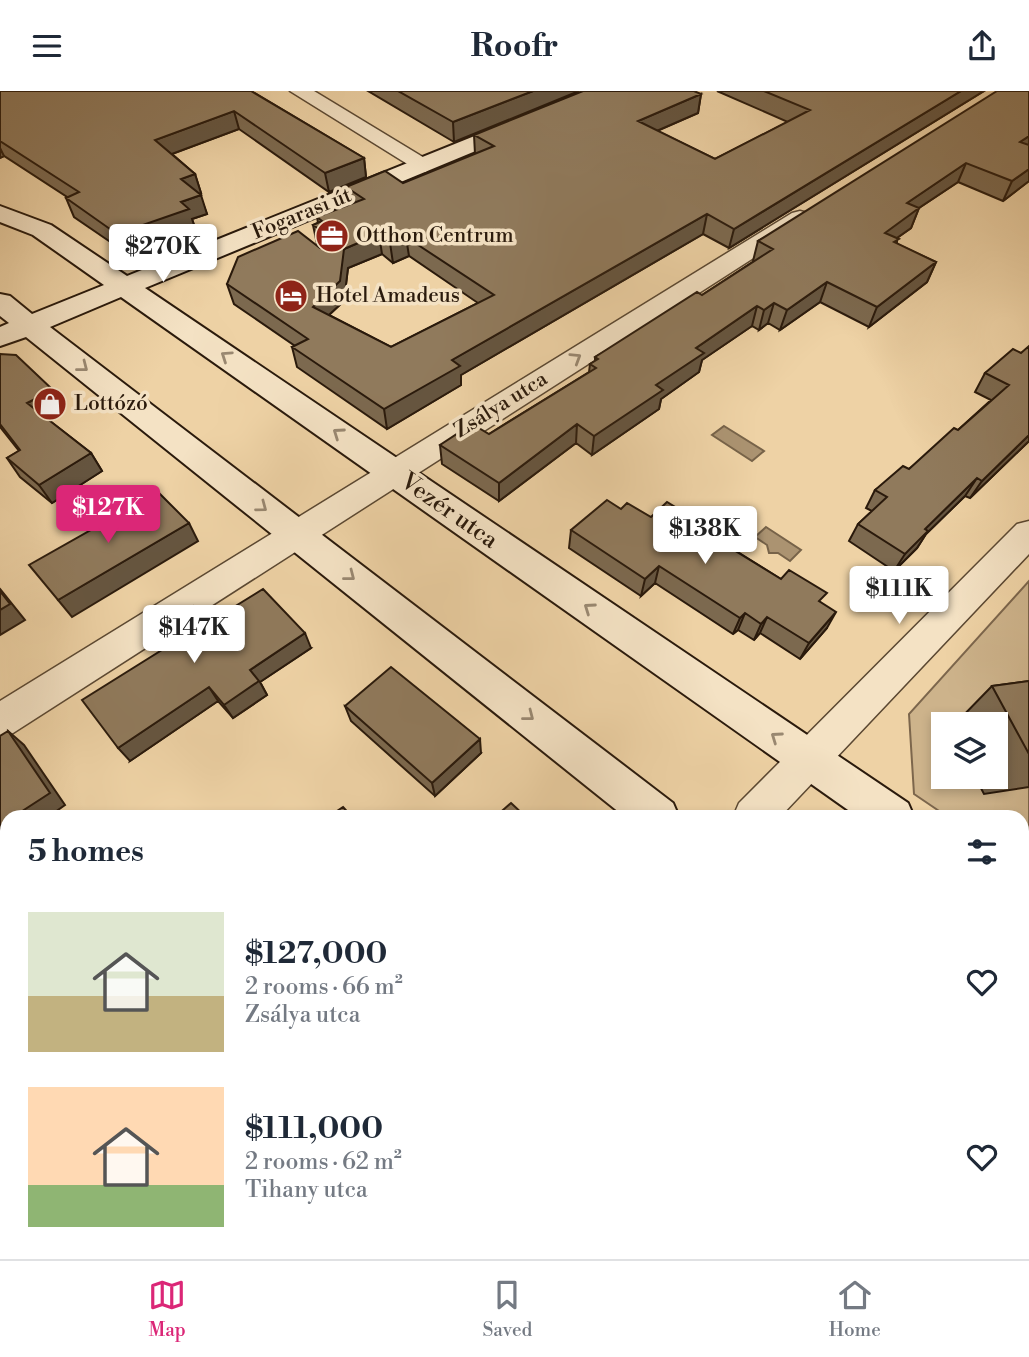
<!DOCTYPE html>
<meta charset="utf-8">
<style>
body{margin:0;font-family:"Libre Bodoni",serif;background:#f6f6f7;color:#1f2937;height:100vh;display:flex;flex-direction:column;font-size:26px;white-space:nowrap}
*{box-sizing:border-box;margin:0}
p{font-size:23px;color:#747a83}
.icon{flex:none;width:38px;height:38px;fill:none;stroke:currentColor;stroke-width:2;stroke-linecap:round;stroke-linejoin:round}
.map{position:relative;flex:1;overflow:hidden}
.details{position:absolute;left:0px;top:719px;width:1029px;height:450px;display:flex;flex-direction:column;background:#fff;border-radius:21px 21px 0 0;box-shadow:0 4px 10px #0003}
.details>*{flex:none}
.controls{position:absolute;left:931px;top:621px;display:grid;gap:14px}
.controls a{display:grid;place-items:center;width:77px;height:77px;border-radius:0px;background:#fff;box-shadow:0 4px 10px #0003;font-size:35px}
.price{position:absolute;translate:-50% -60px;padding:0 16px;border-radius:7px;background:#fff;color:#222;font-size:23px;line-height:46px;filter:drop-shadow(0 2px 4px #0008)}
.price::after{content:'';position:absolute;left:50%;top:42px;width:21px;height:16px;margin-left:-10px;background:inherit;clip-path:polygon(0 0,100% 0,50% 100%)}
.price.current{background:#db2777;color:#fff}
ul{padding:0;list-style:none}
li{display:flex;align-items:center;gap:21px;height:175px;padding:0 28px}
li span{display:grid;place-items:center;flex:none;width:196px;height:140px;border-radius:0px;color:#555}
li>.icon{margin-inline-start:auto}
span .icon{width:84px;height:84px;fill:#fffc;stroke-width:1}
li b{font-size:30px}
h2{display:flex;justify-content:space-between;align-items:center;height:84px;padding:0 28px;font-size:30px}
header{display:flex;justify-content:space-between;align-items:center;height:91px;padding:0 28px;background:#fff;font-size:32px;font-weight:700}
.menu{display:flex;justify-content:space-around;align-items:center;height:98px;border-top:2px solid #e0e1e3;background:#fff;font-size:19px;color:#747a83}
.menu a{display:grid;justify-items:center;gap:4px}
.menu .current{color:#db2777}
.map>svg:first-child{display:block}
.green{fill:#cdb38b;stroke:#7c664c;stroke-width:2;fill-rule:evenodd}
.water{fill:#ab9371;stroke:#776349;stroke-width:2}
.lines{fill:none;stroke-linecap:round;stroke-linejoin:round}
.street-casing{stroke:#5b4832;stroke-width:3}
.secondary-casing{stroke:#2a1a0c;stroke-width:4}
.street{fill:#f4e2c4;fill-rule:evenodd}
.secondary{fill:#f4e2c4;fill-rule:evenodd}
.wall{fill:#7c694f;stroke:#2a1a0c;stroke-width:2;fill-rule:evenodd}
.shaded-wall{fill:#655540;stroke:#2a1a0c;stroke-width:2}
.building{fill:#907a5c;stroke:#2a1a0c;stroke-width:2;fill-rule:evenodd}
.oneway{stroke:#998871}
.labels{text-anchor:middle;dominant-baseline:central;stroke-width:7;stroke-linejoin:round;paint-order:stroke}
.far-street-label{font-size:21px;fill:#2a1a0c;stroke:#f4e2c4}
.far-poi-label{font-size:21px;fill:#2a1a0c;stroke:#f4e2c4;text-anchor:start}
.street-label{font-size:24px;fill:#2a1a0c;stroke:#f4e2c4}
</style>
<header><svg class="icon" aria-label="menu" viewBox="0 0 24 24"><path d="M4 6h16M4 12h16M4 18h16"/></svg>Roofr<svg class="icon" aria-label="share" viewBox="0 0 24 24"><path d="M12 15V3M7 8l5-5 5 5M5 13v7h14v-7"/></svg></header>
<div class="map">
<svg width="1029" height="1168" viewBox="0 0 1029 1168">
<rect width="100%" height="100%" fill="#eed2a5"/>
<filter id="stains"><feTurbulence type="fractalNoise" baseFrequency=".00286" numOctaves="4"/><feColorMatrix values="0 0 0 0 .2 0 0 0 0 .09 0 0 0 0 .02 0 0 0 .5 -.17"/></filter>
<radialGradient id="worn" r=".72"><stop offset=".6" stop-color="#630" stop-opacity="0"/><stop offset="1" stop-color="#630" stop-opacity=".3"/></radialGradient>
<!-- green -->
<path class="green" d="M1029,490V781L1022,776V726H948L914,703L909,623ZM943,634H996V686H943Z"/>
<!-- water -->
<path class="water" d="M724,335L764,360L752,370L712,344Z
M766,436L801,459L790,470L778,462H769L767,454L755,446Z"/>
<g class="lines">
<defs>
<path id="street" d="M290,0H314L436,74L425,81L417,79Z
M800,120L808,122L812,127L808,132L13,642L0,647V610L792,122Z
M1029,430V463L780,726H733L739,712L1017,433Z
M302,1162H359L356,1168H299Z"/>
<path id="secondary" d="M586,0H614L611,4L145,197L908,712L914,726H858L121,206L50,236L673,712L679,726H625L26,246L0,255V236L9,232L0,225V203L10,205L32,223L104,194L33,144L0,131V115L51,134L127,185Z
M1022,792L1029,795V843L1022,840Z
M1022,986L1029,989V1043L1022,1040Z"/>
</defs>
<!-- street casing -->
<use href="#street" class="street-casing"/>
<!-- secondary casing -->
<use href="#secondary" class="secondary-casing"/>
<!-- street -->
<use href="#street" class="street"/>
<!-- secondary -->
<use href="#secondary" class="secondary"/>
</g>
<!-- wall -->
<path class="wall" d="M0,0H251L364,67L366,86L329,101L239,38L172,63L195,83L201,102H199L207,123L192,128L195,137L125,161L74,126L66,107L67,106L4,65L0,67Z
M368,0H579L454,51Z
M717,0H984L729,157L703,143L461,284V294L387,338L297,276L292,256L295,255L234,213L227,193L323,157L317,153L313,134L318,132L317,126L349,113L346,96L403,92L475,63L474,44L701,3L698,22L657,40L715,68L788,31ZM382,163L393,172L409,165L478,212L391,256L329,224L344,210L348,177Z
M1029,0V90L1003,110L958,91L919,117L911,137L897,147V153L936,171L927,191L869,236L820,211L780,239L768,232L759,239L752,235L702,269L699,281L661,308L659,318L592,364L576,352L499,410L442,373L440,354L489,343L589,281L590,273L595,270V266L702,204L754,170H753L758,150Z
M1021,262L1029,350L970,407L965,405L926,443L917,457L894,480L849,450L858,433L872,420L866,417L875,399L909,378L958,339L991,309L975,301L985,282Z
M0,263L64,318L46,327L91,362L102,380L52,412L20,386L7,367L19,360L0,336Z
M651,426L703,433L701,438L781,488L821,512L827,537L800,568L760,542L754,549L738,539L733,543L655,492L641,505L569,457L571,439Z
M208,532L311,557L260,591L267,604L233,627L218,610L130,670L172,553L160,535Z
M1029,590V696L984,703L975,686H996V634H954L992,595Z
M345,615L481,662L435,705L351,630Z
M543,1162H738L733,1168H539Z"/>
<!-- shaded-wall -->
<path class="shaded-wall" d="M533,0H579L454,51L453,31Z
M961,0H984L729,157L734,138Z
M701,3L698,22L636,49L638,30Z
M234,20L239,38L161,67L155,49Z
M1029,45V57L1020,51Z
M0,57L4,65L0,67Z
M364,67L366,86L329,101L325,82Z
M966,72L958,91L919,117L911,137L877,161L885,142L907,112Z
M1029,78V90L1003,110L1012,90Z
M195,83L201,102L187,106L181,88Z
M201,104L207,123L192,128L195,137L125,161L117,143L181,111Z
M707,123L703,143L461,284V294L387,338L384,318L452,269Z
M379,143L382,163L348,177L344,210L317,235L313,216L344,158Z
M406,146L409,165L393,172L390,152Z
M936,171L927,191L869,236L877,216Z
M827,191L820,211L780,239L787,219Z
M774,212L768,232L759,239L764,219Z
M757,215L752,235L702,269L699,281L661,308L659,318L592,364L594,345L656,294L696,257Z
M53,299L64,318L39,331L27,312Z
M577,333L576,352L499,410V392Z
M1029,344V350L970,407L982,390Z
M91,362L102,380L52,412L39,394Z
M977,387L965,405L926,443L917,457L894,480L905,463L925,438Z
M189,432L198,450L72,526L58,509Z
M659,475L655,492L641,505L645,488Z
M0,498L25,529L0,544Z
M836,521L827,537L800,568L809,552Z
M745,522L738,539L733,543L740,527Z
M767,526L760,542L754,549L761,533Z
M305,542L311,557L260,591L267,604L233,627L224,614L250,579Z
M209,596L218,610L130,670L118,657Z
M8,640L24,654L65,714L48,726H13Z
M480,648L481,662L435,705L432,692Z
M7,730V754L0,759V735Z
M7,1067V1086L0,1091V1073Z
M94,1162H114L117,1168H97Z
M198,1162H209L202,1168H192Z"/>
<!-- building -->
<path class="building" d="M0,0H251L364,67L325,82L234,20L155,49L195,83L181,88L201,104L181,111L189,118L117,143L66,107L79,101L0,50Z
M398,0H533L453,31Z
M583,0H694L701,3L638,30L715,68L810,19L764,0H961L734,138L707,123L452,269L460,275L384,318L292,256L308,248L227,193L238,166L298,140L320,157H332V147L313,134L322,130L317,126L364,108L346,96L385,80L403,92L494,55L474,44ZM379,143L390,152L406,146L494,204L391,256L313,216L340,190L344,158Z
M997,0H1029V45L1020,51L1029,54V78L1012,90L966,72L907,112L919,117L885,142L899,148L894,151L936,171L877,216L827,191L787,219L774,212L764,219L757,215L696,257L704,262L656,294L663,299L594,345L577,333L499,392L440,354L472,333L489,343L596,277L590,273L598,268L595,266L697,201L702,204L773,158L758,150Z
M1029,255V344L982,390L977,387L925,438L928,440L905,463L858,433L887,406L875,399L903,375L909,378L954,337L958,339L1009,294L985,282L1013,258L1021,262Z
M0,263L16,264L53,299L27,312L91,362L39,394L7,367L20,359L0,333Z
M158,401L189,432L58,509L29,474Z
M607,409L621,418L627,412L651,426L667,411L703,433L698,437L781,488L789,479L827,502L819,510L836,521L809,552L767,526L761,533L745,522L740,527L659,475L645,488L571,439Z
M263,498L305,542L250,579L259,590L224,614L209,596L118,657L82,609L173,552L160,535L193,515L208,532Z
M0,500L10,513L0,519Z
M391,576L480,648L432,692L345,615Z
M1029,590V663L992,595Z
M8,640L50,702L13,726H7V730L0,735V645Z
M511,712L526,726H495Z
M343,716L352,726H328Z
M7,977V1067L0,1073V982Z
M39,1162H94L97,1168H33Z
M174,1162H198L192,1168H177Z
M551,1162H738L733,1168H547Z"/>
<!-- one-way arrows -->
<defs><path id="oneway-chevron" d="M-2-3.5L2.5 0L-2 3.5" fill="none" stroke-width="1.6" stroke-linecap="round" stroke-linejoin="round" transform="scale(1.75)"/></defs>
<g class="oneway">
<use href="#oneway-chevron" transform="translate(226 265) rotate(-146)"/>
<use href="#oneway-chevron" transform="translate(576 267) rotate(-32)"/>
<use href="#oneway-chevron" transform="translate(83 276) rotate(38)"/>
<use href="#oneway-chevron" transform="translate(338 342) rotate(-145)"/>
<use href="#oneway-chevron" transform="translate(262 416) rotate(37)"/>
<use href="#oneway-chevron" transform="translate(350 485) rotate(38)"/>
<use href="#oneway-chevron" transform="translate(589 517) rotate(-145)"/>
<use href="#oneway-chevron" transform="translate(529 625) rotate(38)"/>
<use href="#oneway-chevron" transform="translate(776 646) rotate(-145)"/>
</g>
<!-- icons -->
<defs>
<symbol id="office-disc" viewBox="-11 -11 22 22"><circle r="9.5" fill="#8f2418" stroke="#f4e2c4"/><path d="M-6-3h4V-5.5h4V-3h4V5H-6ZM-1-4.5V-3h2v-1.5ZM-6 0V1H6V0Z" fill="#fff"/></symbol>
<symbol id="hotel-disc" viewBox="-11 -11 22 22"><circle r="9.5" fill="#8f2418" stroke="#f4e2c4"/><path d="M-6-4.5h1.5V1H6V5H4.5V3h-9V5H-6ZM-4 0a1.8 1.8 0 1 1 3.6 0ZM.5 0V-2.5h3Q6-2.5 6 0Z" fill="#fff"/></symbol>
<symbol id="shop-disc" viewBox="-11 -11 22 22"><circle r="9.5" fill="#8f2418" stroke="#f4e2c4"/><path d="M-5-2.5h2.3a2.7 3.5 0 0 1 5.4 0H5L5.5 6h-11ZM-1.5-2.5h3a1.5 2.3 0 0 0-3 0Z" fill="#fff"/></symbol>
</defs>
<g fill-rule="evenodd">
<use href="#office-disc" x="313" y="126" width="38" height="38"/>
<use href="#hotel-disc" x="272" y="186" width="38" height="38"/>
<use href="#shop-disc" x="31" y="294" width="38" height="38"/>
</g>
<g class="labels">
<!-- far-street labels -->
<g class="far-street-label">
<text transform="translate(302 123) rotate(-22)">Fogarasi út</text>
<text transform="translate(501 314) rotate(-32)">Zsálya utca</text>
</g>
<!-- far-poi labels -->
<g class="far-poi-label">
<text x="356" y="145">Otthon Centrum</text>
<text x="316" y="205">Hotel Amadeus</text>
<text x="74" y="313">Lottózó</text>
</g>
<!-- street labels -->
<g class="street-label">
<text transform="translate(449 420) rotate(35)">Vezér utca</text>
</g>
</g>
<rect width="100%" height="100%" filter="url(#stains)"/>
<rect width="100%" height="100%" fill="url(#worn)"/>
</svg>
<div class="controls">
<a><svg class="icon" aria-label="layers" viewBox="0 0 24 24"><path d="M12 4l9 5-9 5-9-5zM3 14l9 5 9-5"/></svg></a>
</div>
<b class="price" style="left:163px;top:193px">$270K</b>
<b class="price current" style="left:108px;top:454px">$127K</b>
<b class="price" style="left:705px;top:475px">$138K</b>
<b class="price" style="left:899px;top:535px">$111K</b>
<b class="price" style="left:194px;top:574px">$147K</b>
<section class="details">
<h2>5 homes<svg class="icon" aria-label="filters" viewBox="0 0 24 24"><path d="M4 7h16M4 17h16"/><circle cx="9" cy="7" r="2"/><circle cx="15" cy="17" r="2"/></svg></h2>
<ul>
<li><span style="background:linear-gradient(#dfe7d0 60%,#c2b280 0)"><svg class="icon" aria-label="home" viewBox="0 0 24 24"><path d="M3 11l9-7 9 7M6 9v11h12V9"/></svg></span><div><b>$127,000</b><p>2 rooms · 66 m²</p><p>Zsálya utca</p></div><svg class="icon" aria-label="heart" viewBox="0 0 24 24"><path d="M12 20l-8-8c-3-5 5-10 8-4 3-6 11-1 8 4z"/></svg></li>
<li><span style="background:linear-gradient(#ffd9b3 70%,#8fb573 0)"><svg class="icon" aria-label="home" viewBox="0 0 24 24"><path d="M3 11l9-7 9 7M6 9v11h12V9"/></svg></span><div><b>$111,000</b><p>2 rooms · 62 m²</p><p>Tihany utca</p></div><svg class="icon" aria-label="heart" viewBox="0 0 24 24"><path d="M12 20l-8-8c-3-5 5-10 8-4 3-6 11-1 8 4z"/></svg></li>
</ul>
</section>
</div>
<nav class="menu">
<a class="current"><svg class="icon" aria-label="map" viewBox="0 0 24 24"><path d="M3 6l6-2 6 2 6-2v14l-6 2-6-2-6 2zM9 4v14M15 6v14"/></svg>Map</a>
<a><svg class="icon" aria-label="saved" viewBox="0 0 24 24"><path d="M7 4h10v16l-5-4-5 4z"/></svg>Saved</a>
<a><svg class="icon" aria-label="home" viewBox="0 0 24 24"><path d="M3 11l9-7 9 7M6 9v11h12V9"/></svg>Home</a>
</nav>
